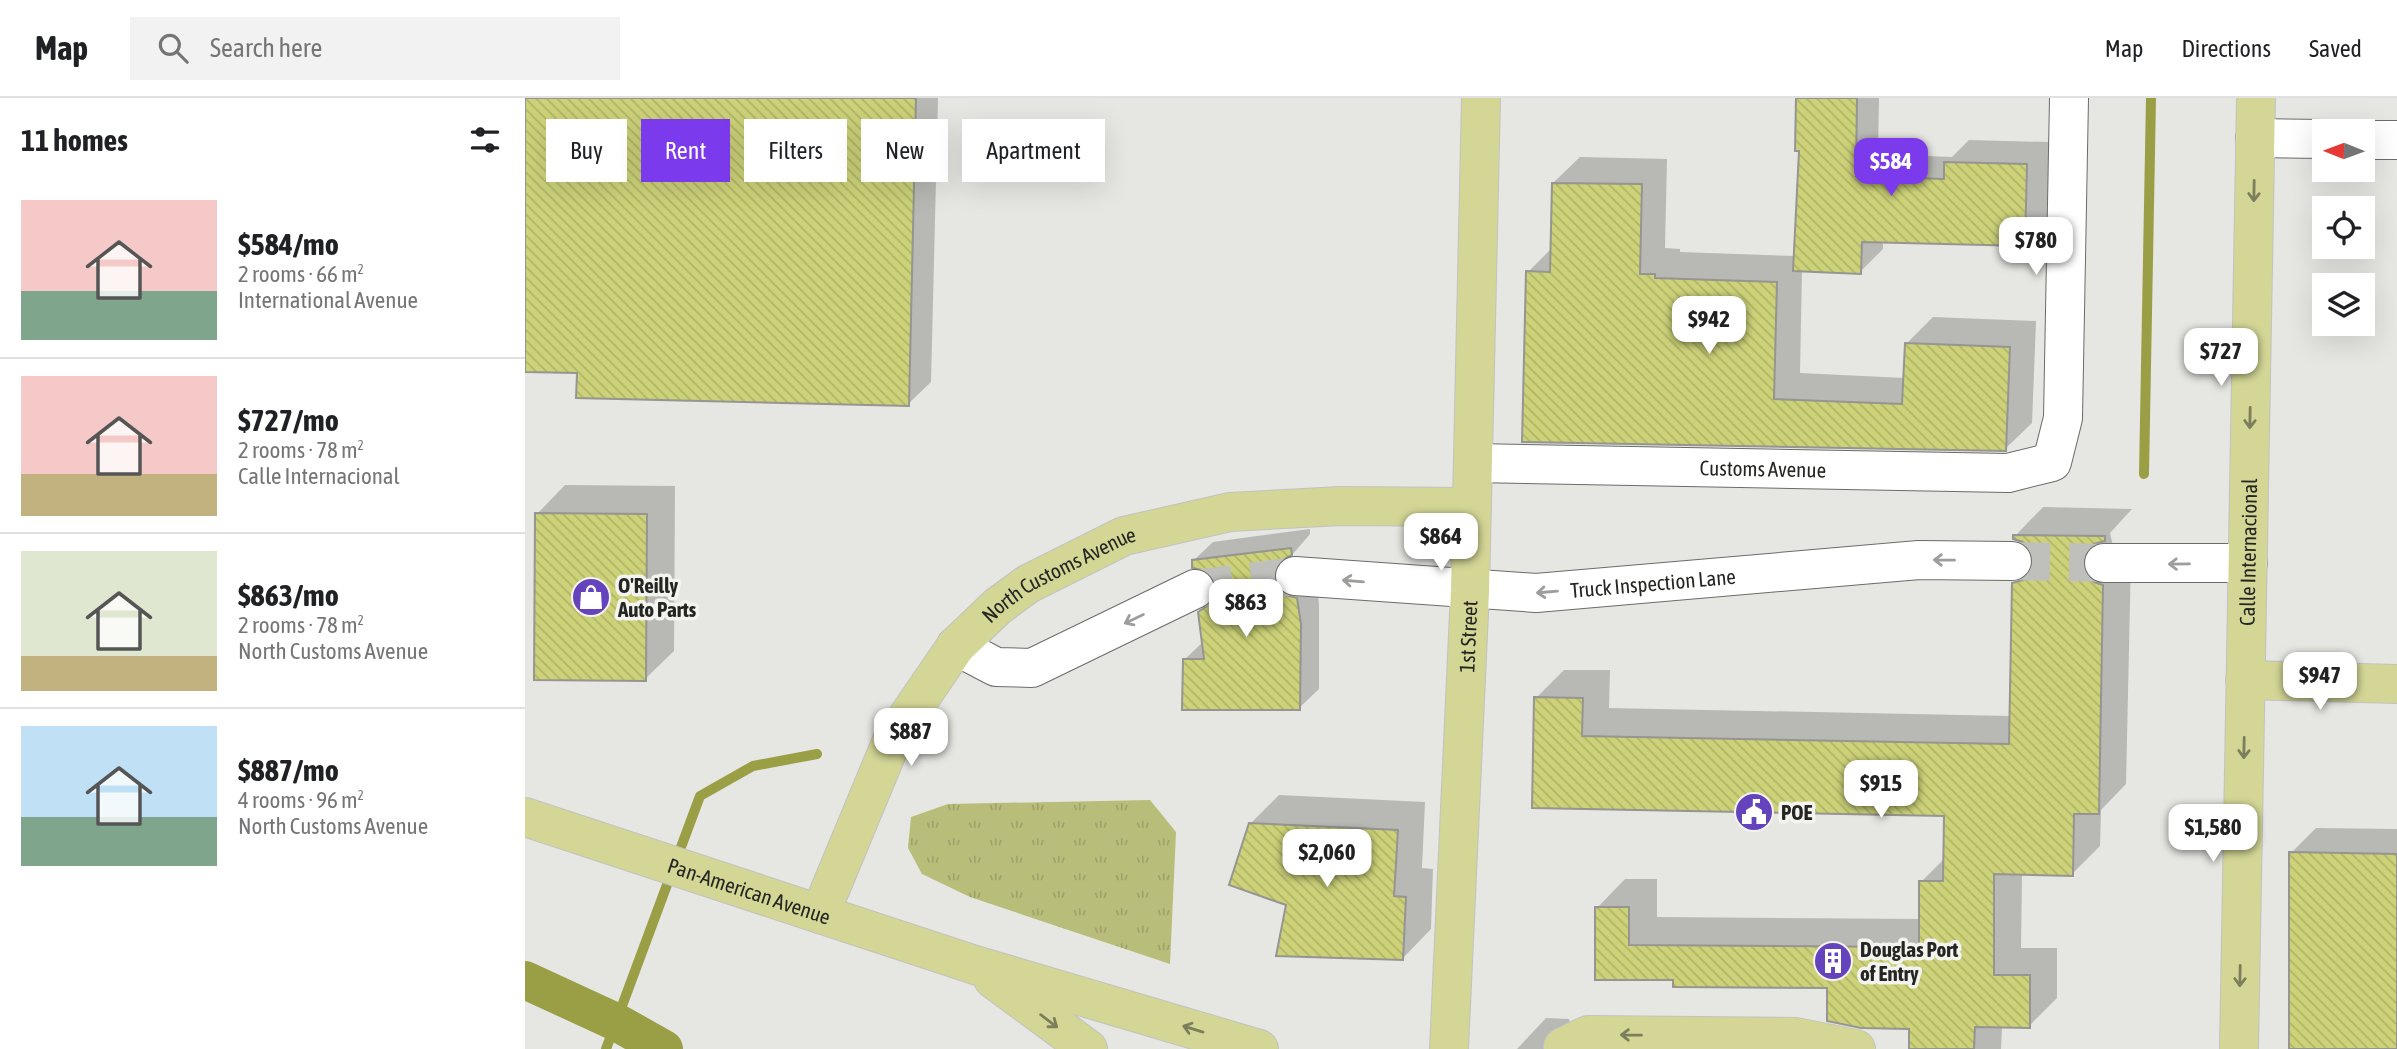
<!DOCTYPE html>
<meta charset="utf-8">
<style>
body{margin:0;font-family:"Asap Condensed",sans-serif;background:#f2f2f2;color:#202124;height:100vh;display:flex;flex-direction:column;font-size:26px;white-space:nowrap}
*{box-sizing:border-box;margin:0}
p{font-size:23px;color:#757577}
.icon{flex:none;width:38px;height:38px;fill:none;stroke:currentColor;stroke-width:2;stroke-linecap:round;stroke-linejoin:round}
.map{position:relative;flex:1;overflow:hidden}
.details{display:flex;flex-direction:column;background:#fff;width:525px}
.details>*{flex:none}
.top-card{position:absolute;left:21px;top:21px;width:665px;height:63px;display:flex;gap:14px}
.needle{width:46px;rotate:271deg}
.tools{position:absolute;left:1787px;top:21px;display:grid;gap:14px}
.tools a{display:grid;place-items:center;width:63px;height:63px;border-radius:0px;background:#fff;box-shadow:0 7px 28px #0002;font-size:35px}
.price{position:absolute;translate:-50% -60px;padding:0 16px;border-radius:14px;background:#fff;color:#222;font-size:23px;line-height:46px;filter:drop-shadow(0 2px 4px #0008)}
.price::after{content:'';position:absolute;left:50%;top:42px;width:21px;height:16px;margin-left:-10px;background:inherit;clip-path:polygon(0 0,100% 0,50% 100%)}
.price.on{background:#7c3aed;color:#fff}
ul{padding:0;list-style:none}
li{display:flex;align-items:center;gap:21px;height:175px;padding:0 21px}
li+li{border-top:2px solid #e0e0e0}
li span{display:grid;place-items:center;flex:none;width:196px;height:140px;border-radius:0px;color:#555}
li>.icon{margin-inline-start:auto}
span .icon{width:84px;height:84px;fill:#fffc;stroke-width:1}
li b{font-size:30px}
h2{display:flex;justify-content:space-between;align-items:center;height:84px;padding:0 21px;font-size:30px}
.pill{padding:0 24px;border-radius:0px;background:#fff;box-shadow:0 7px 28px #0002;font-size:24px;line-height:63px}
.pill.on{background:#7c3aed;color:#fff}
header{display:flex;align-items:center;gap:42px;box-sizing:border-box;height:98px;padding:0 35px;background:#fff;border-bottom:2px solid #e0e0e0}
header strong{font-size:33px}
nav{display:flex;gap:38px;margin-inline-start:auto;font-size:24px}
.search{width:490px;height:63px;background:#f2f2f2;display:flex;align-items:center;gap:18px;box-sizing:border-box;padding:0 24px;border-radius:0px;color:#757577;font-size:26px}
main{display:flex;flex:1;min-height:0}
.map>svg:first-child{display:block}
.park{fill:url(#park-tufts)}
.shadow{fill:#0003}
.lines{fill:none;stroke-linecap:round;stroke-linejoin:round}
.stream{stroke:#9a9e45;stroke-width:10}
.canal{stroke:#9a9e45;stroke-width:38}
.building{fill:url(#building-back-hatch);stroke:#959591;stroke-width:2}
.minor-tunnel{stroke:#bfbfbc;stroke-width:38;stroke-dasharray:38 19;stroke-linecap:butt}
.minor-casing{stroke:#6b6c68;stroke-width:40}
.major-casing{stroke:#c2c2c1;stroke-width:40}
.minor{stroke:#fff;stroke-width:38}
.major{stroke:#d3d695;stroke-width:38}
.oneway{stroke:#7c7e5c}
.oneway2{stroke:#9d9d9c}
.labels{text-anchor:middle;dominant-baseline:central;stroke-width:7;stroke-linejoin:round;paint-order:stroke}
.street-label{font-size:21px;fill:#252523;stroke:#f3f3ef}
.poi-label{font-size:21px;font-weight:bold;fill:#252523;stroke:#f3f3ef;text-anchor:start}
</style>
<header>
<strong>Map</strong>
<div class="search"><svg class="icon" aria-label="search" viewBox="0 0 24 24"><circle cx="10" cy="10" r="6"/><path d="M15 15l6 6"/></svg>Search here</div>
<nav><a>Map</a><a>Directions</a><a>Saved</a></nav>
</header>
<main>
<section class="details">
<h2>11 homes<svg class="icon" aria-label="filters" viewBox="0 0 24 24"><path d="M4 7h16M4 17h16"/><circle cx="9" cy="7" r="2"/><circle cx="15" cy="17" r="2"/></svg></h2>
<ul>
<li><span style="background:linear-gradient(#f6c9c9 65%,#7fa58c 0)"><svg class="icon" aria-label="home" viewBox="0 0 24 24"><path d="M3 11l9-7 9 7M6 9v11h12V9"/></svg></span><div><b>$584/mo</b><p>2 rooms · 66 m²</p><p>International Avenue</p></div></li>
<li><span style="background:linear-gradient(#f6c9c9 70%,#c2b280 0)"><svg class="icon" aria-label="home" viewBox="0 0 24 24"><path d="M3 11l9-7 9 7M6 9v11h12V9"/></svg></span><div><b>$727/mo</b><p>2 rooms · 78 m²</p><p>Calle Internacional</p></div></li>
<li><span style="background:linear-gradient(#dfe7d0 75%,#c2b280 0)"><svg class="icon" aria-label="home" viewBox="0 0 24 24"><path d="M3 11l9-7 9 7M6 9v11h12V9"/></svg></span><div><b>$863/mo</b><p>2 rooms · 78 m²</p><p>North Customs Avenue</p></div></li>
<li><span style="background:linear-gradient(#bfe0f5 65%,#7fa58c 0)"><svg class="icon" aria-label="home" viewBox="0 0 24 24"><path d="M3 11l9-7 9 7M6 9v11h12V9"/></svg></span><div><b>$887/mo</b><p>4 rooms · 96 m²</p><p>North Customs Avenue</p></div></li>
</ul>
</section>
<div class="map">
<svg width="1872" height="951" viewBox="0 0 1872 951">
<defs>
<pattern id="park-tufts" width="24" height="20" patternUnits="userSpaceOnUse" patternTransform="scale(1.75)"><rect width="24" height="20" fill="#b9bd7a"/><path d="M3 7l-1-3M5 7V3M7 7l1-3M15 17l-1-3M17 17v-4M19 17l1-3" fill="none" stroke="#9fa269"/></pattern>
<pattern id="building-back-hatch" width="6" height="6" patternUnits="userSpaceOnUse" patternTransform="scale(1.75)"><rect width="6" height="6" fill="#cdd279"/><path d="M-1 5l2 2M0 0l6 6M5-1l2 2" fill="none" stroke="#b0b468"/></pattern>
</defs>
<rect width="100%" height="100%" fill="#e6e6e2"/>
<!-- park -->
<path class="park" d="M625,702L651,734L645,866L445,799L397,776L383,750L386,719L423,706Z"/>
<!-- shadow -->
<path class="shadow" d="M0,0H413L406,284L383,306L53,273L0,272Z
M1273,0H1354L1353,56L1427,59L1444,42L1524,44L1522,124L1499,146L1358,143V151L1335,174L1277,171L1275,275L1380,280L1382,245L1408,219L1511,223L1507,325L1480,351L999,342L1003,174L1027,150L1028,85L1055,59L1142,61L1140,150L1155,151V154L1271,158L1276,52Z
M40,387L150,388L149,553L120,581L12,416Z
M1518,409L1607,411L1585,435L1588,448L1606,459L1601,686L1576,712L1575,748L1547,776L1497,775L1496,850H1532V900L1504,928H1477L1476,951H1386V929L1304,888L1072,880V810L1100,781H1132V819L1396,821V784L1421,759V716L1009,708L1011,600L1039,572H1085L1084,610L1486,618L1489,486L1511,464L1507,451L1490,438Z
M785,431V436L767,457L769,469L791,481L794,506V591L774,610L659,562L679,543L675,514L694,492L691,480L668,463L688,444Z
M754,697L900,704L897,770L908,771L906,831L878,860L763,805L725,726Z
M1791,730L1872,731V951H1765L1766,755Z
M1021,920L1044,921L1047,930L1325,951H992Z"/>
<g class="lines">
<!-- stream -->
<path class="stream" d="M1619,376L1626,0
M81,951L175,698L228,668L292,656"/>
<!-- canal -->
<path class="canal" d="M0,882L91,924L139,951"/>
</g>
<!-- building -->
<path class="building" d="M0,0H391L384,308L51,300L52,275L0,274Z
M1271,0H1332L1331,78L1419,81V64L1502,66L1500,148L1337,144L1336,176L1268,173L1274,53H1270Z
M1027,85L1117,86L1115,176H1130V180L1252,184L1249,301L1377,306L1380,245L1485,249L1481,353L997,344L1001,173L1025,174Z
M10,415L122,416L121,583L9,582Z
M1488,437L1580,438V443L1569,446L1560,454L1557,464L1560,476L1569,484L1578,487L1574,716H1549L1548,778L1469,776V877H1505V930L1450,929L1449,951H1384V931L1336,930L1302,923V890L1148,889V882H1070V809H1104V847L1394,849V783H1418L1419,718L1007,710L1009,599L1058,600L1057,638L1484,646L1487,485L1498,482L1506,474L1509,464L1506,452L1498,444L1488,441Z
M766,450L767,457L752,465L748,477L751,488L757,496L772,500L776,526L775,612H657L658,561H679L673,514L688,504L692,492L689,481L682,473L667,470V462Z
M724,725L873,732L869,798L881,799L878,862L751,858L761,807L704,787Z
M1764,754L1872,756V951H1764Z"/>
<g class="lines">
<!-- minor-tunnel -->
<path class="minor-tunnel" d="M1487,463L1579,465
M670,491L770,478"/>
<defs>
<g id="minor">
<path d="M1730,40L1799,41"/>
<path d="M1838,42H1872"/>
<path id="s1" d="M949,365L1483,375L1527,364L1538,320L1544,0"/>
<path d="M1579,465H1723"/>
<path id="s2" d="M770,478L1011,495L1394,462L1487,463"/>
<path d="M431,548L471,569L507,570L670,491"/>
</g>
<g id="major">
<path d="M1720,582L1872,586"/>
<path id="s3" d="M0,719L450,867L734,951"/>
<path id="s4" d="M295,816L368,640L431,548L473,508L503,486L599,438L705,414L816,408L947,409"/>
<path d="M468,881L563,951"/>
<path d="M1038,949L1063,937L1271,939L1331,951"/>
<path id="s5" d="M924,951L945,493L956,0"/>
<path id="s6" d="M1714,951L1731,0"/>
</g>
</defs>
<!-- minor casing -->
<use href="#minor" class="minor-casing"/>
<!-- major casing -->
<use href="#major" class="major-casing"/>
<!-- minor -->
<use href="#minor" class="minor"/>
<!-- major -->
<use href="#major" class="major"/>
</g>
<!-- one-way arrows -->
<defs><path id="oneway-shaft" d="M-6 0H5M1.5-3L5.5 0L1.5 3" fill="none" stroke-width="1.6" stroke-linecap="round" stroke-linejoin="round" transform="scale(1.75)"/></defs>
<g class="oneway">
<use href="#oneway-shaft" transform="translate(1729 93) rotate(91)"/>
<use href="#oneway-shaft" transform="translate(1725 320) rotate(91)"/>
<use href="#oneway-shaft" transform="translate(1719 650) rotate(91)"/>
<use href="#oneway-shaft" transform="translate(1715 878) rotate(91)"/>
<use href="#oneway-shaft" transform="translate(524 923) rotate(37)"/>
<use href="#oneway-shaft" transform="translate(668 931) rotate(-163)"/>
<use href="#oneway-shaft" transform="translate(1106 937) rotate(-179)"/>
</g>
<g class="oneway2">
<use href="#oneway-shaft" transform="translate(1419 462) rotate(-179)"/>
<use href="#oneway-shaft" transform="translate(1654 466) rotate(179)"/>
<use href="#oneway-shaft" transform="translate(828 483) rotate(-175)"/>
<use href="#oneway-shaft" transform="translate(1022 494) rotate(175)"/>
<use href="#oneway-shaft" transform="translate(609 521) rotate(154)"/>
</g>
<!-- icons -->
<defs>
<symbol id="shop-disc" viewBox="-11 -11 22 22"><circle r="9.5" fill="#6543bc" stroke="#f3f3ef"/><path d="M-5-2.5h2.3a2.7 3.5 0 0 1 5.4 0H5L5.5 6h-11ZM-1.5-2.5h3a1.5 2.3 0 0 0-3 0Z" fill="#fff"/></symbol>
<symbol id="civic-disc" viewBox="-11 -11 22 22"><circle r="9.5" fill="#6543bc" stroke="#f3f3ef"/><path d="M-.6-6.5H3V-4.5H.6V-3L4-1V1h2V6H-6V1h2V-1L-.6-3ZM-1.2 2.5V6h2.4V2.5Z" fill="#fff"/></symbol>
<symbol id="building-disc" viewBox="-11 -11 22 22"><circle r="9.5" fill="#6543bc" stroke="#f3f3ef"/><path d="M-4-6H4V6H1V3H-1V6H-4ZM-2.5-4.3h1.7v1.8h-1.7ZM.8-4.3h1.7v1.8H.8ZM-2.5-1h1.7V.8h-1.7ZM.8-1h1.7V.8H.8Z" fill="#fff"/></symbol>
</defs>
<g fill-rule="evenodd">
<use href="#shop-disc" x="44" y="477" width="44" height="44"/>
<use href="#civic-disc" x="1207" y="692" width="44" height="44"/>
<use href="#building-disc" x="1286" y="841" width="44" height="44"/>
</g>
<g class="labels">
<!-- street labels -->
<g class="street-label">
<text stroke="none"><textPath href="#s1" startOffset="289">Customs Avenue</textPath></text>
<text stroke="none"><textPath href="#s6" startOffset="497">Calle Internacional</textPath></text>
<text stroke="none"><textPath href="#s4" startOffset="429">North Customs Avenue</textPath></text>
<text stroke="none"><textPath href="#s2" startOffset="359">Truck Inspection Lane</textPath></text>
<text stroke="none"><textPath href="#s5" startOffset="413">1st Street</textPath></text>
<text stroke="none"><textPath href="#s3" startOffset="236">Pan-American Avenue</textPath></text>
</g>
<!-- poi labels -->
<g class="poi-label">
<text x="93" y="487">O'Reilly<tspan x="93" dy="24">Auto Parts</tspan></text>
<text x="1256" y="714">POE</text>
<text x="1335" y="851">Douglas Port<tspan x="1335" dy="24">of Entry</tspan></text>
</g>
</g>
</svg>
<div class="tools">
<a><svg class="needle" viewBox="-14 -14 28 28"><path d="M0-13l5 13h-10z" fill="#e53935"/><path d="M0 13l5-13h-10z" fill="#757577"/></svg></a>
<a><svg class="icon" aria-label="locate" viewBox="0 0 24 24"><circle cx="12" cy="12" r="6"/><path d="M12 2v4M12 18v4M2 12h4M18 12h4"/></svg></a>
<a><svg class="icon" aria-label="layers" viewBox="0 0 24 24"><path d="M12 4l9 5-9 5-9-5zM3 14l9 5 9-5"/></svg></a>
</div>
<b class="price on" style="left:1366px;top:100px">$584</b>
<b class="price" style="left:1511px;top:179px">$780</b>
<b class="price" style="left:1184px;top:258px">$942</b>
<b class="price" style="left:1696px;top:290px">$727</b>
<b class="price" style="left:916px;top:475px">$864</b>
<b class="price" style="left:721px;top:541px">$863</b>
<b class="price" style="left:1795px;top:614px">$947</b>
<b class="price" style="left:386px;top:670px">$887</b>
<b class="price" style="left:1356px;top:722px">$915</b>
<b class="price" style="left:1688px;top:766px">$1,580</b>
<b class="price" style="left:802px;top:791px">$2,060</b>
<div class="top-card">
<a class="pill">Buy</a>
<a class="pill on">Rent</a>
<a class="pill">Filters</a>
<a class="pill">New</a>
<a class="pill">Apartment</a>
</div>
</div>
</main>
